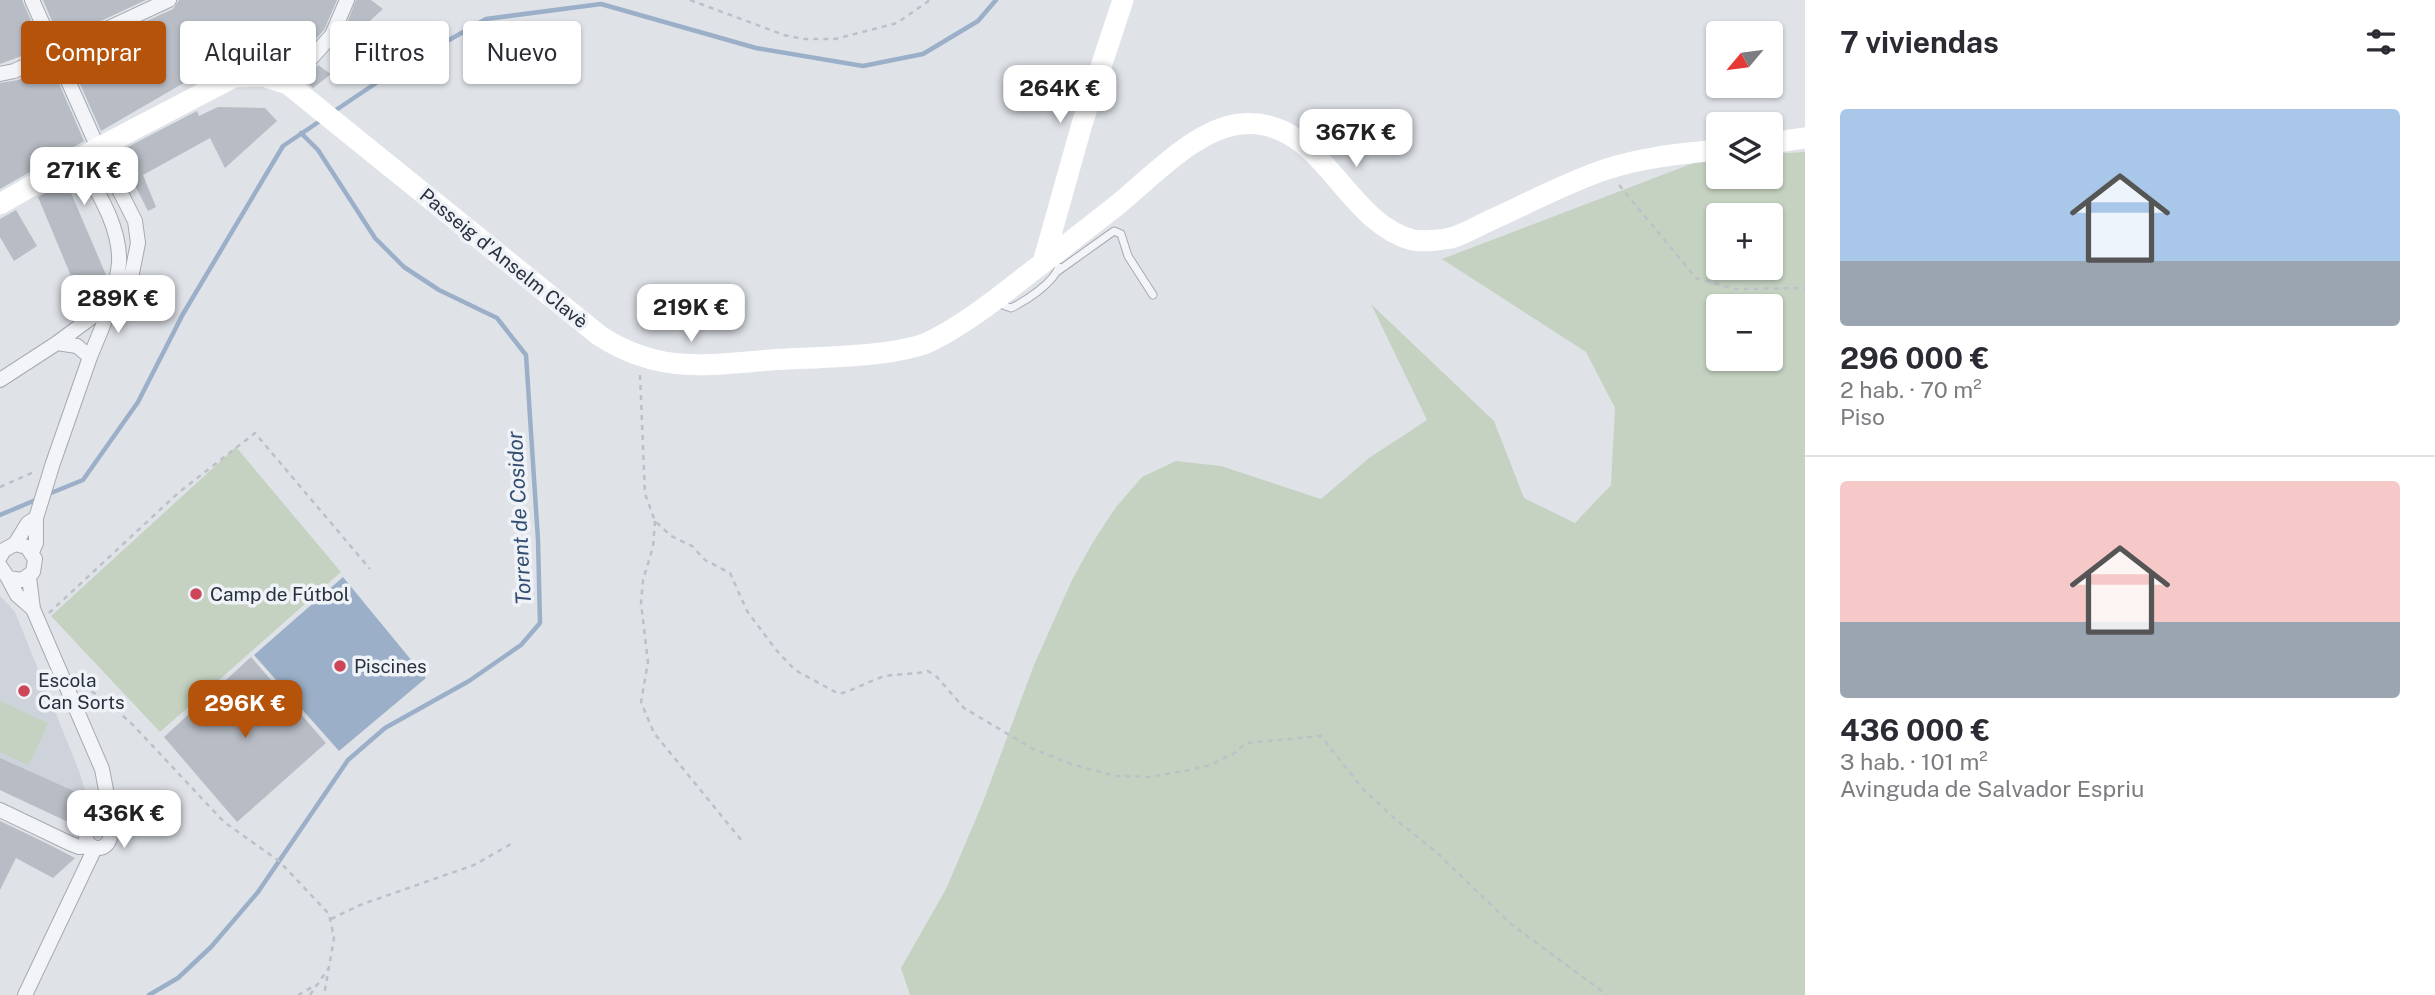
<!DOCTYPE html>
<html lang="es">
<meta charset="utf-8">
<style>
body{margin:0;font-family:"Public Sans",sans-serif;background:#f7f7f7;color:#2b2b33;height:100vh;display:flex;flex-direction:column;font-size:26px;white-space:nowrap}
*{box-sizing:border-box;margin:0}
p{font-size:23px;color:#7c7c81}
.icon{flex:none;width:38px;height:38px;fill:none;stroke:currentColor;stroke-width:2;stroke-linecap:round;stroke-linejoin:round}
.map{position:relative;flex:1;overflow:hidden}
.side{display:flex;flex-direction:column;background:#fff;width:630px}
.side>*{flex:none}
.hud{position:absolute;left:21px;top:21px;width:665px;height:63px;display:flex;gap:14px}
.needle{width:46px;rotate:241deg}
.tools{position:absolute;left:1706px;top:21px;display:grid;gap:14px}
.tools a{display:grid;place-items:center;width:77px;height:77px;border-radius:7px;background:#fff;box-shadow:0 2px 5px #0004;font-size:35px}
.price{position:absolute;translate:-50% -60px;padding:0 16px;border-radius:14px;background:#fff;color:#222;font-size:23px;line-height:46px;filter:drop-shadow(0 2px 4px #0008)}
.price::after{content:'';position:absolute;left:50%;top:42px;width:21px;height:16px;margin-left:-10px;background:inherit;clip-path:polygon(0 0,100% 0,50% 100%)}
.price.on{background:#b45309;color:#fff}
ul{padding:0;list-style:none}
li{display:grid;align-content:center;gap:14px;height:371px;padding:0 35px}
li+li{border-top:2px solid #e1e1e2}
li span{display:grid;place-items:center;height:217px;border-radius:7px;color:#555}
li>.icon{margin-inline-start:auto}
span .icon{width:126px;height:126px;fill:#fffc;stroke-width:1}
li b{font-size:30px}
h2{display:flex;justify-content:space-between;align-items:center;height:84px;padding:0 35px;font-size:30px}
.chip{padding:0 24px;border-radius:7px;background:#fff;box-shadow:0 2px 5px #0004;font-size:24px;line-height:63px}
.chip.on{background:#b45309;color:#fff}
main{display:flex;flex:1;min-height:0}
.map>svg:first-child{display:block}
.built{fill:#ced2da}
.green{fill:#c5d2c1;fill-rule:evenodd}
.water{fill:#9bb0c8}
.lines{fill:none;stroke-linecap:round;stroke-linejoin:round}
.stream{stroke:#9bb0c8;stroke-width:4.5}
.building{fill:#b7bcc5}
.lane-casing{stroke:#a4aab2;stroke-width:9}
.street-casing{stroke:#a4aab2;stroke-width:16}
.path{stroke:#bdc1c7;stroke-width:2.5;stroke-dasharray:5 5;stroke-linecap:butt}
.lane{stroke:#f2f4f7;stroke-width:7}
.street{stroke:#f2f4f7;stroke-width:14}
.secondary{stroke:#fff;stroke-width:21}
.poi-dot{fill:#cc4658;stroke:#eff2f6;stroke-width:2.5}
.labels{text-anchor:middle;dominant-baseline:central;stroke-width:7;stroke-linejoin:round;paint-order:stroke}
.street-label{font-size:19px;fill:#28303f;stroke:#eff2f6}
.poi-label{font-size:19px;fill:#28303f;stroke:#eff2f6;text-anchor:start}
.water-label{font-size:21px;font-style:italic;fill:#334e72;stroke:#eff2f6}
</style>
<main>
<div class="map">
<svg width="1805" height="995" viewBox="0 0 1805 995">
<rect width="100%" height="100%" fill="#dfe3e8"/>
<!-- built -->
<path class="built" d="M0,596L15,612L79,771L91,810L77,826L0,790Z"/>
<!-- green -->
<path class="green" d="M1805,152V995H910L901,968L946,889L983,802L1034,665L1072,580L1093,542L1116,507L1142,477L1176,461L1221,466L1321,499L1369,458L1427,420L1371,304L1494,421L1524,498L1575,523L1611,485L1615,408L1586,352L1442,259L1704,159L1718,158V177H1771V154ZM1718,215H1771V268H1718ZM1718,306H1771V359H1718Z
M236,447L341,572L160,732L51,616Z
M0,701L48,723L29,765L0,752Z"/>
<!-- water -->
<path class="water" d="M343,577L426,678L339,751L254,655Z"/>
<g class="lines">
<!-- stream -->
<path class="stream" d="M333,112L391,73L486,19L601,4L756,48L863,66L923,54L978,21L996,0
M46,495L83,480L138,402L183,314L283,146L323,119
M0,515L38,499
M149,995L178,978L211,947L258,892L348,760L385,728L469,681L521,645L540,623L538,540L526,355L497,318L439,290L404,267L375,238L318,150L301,133"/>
</g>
<!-- building -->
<path class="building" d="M0,0H22L43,48L0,64Z
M43,0H146L60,40Z
M179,0H337L324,30L292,65L284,69L271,61L244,58L225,62L187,81L101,131L68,57L173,9Z
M356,0H371L383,9L360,30L365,35L356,42L357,46L349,51L340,41Z
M51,65L84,141L0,189V83L18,80Z
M318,65L331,74L313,88L304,80Z
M218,107L265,108L277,121L225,168L210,138L143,175L156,207L148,211L118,152L197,111L199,116Z
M66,181L106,275L104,282L92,295L81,300L38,197Z
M16,210L37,246L14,261L0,237V219Z
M251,657L326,743L237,822L164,737Z
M0,758L87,797L91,810L77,826L0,790Z
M0,821L46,843L75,858L53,878L16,858L0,890Z"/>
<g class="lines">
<defs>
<path id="lane" d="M1058,271L1114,231L1121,234L1128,256L1153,295
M997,303L1011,308C1026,301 1053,283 1059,267"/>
<path id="street" d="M32,0L98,148L135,221L138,243L132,273L113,301L90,357L53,463L36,518V543L32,552
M0,74L14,71L55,53L169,0
M288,84L332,35L347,0
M79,159C96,189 121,227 119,263C118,274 115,285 114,296
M57,343L77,346L90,357
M0,380L57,343L112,302
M15,544L28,523L36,518
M0,557L4,550L15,544L27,547L35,559L33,572L22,580L8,578L0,566
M29,577L33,609L102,769L106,790L109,831
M8,578L17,595L33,609
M0,810L69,843L79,847L91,846
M86 836a12 12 0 1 1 24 0a12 12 0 1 1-24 0Z
M25,995L95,848"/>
</defs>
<!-- lane casing -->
<use href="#lane" class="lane-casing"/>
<!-- street casing -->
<use href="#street" class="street-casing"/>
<!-- path -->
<path class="path" d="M690,0L784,35L804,39H835L897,23L930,0
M1619,185L1696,278L1735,289L1805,288
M640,375L645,494L655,521L671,536L692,546L705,560L730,573L747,611L777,651L795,670L839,694C854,690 867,682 882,677C897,673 913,675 928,671L937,677L964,708L1033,749L1071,764L1115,776L1149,777L1184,771L1210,765L1233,754L1246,743L1321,736L1362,788L1395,819L1434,850L1511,924L1607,995
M0,487L34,472
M655,521L653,547L643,580L641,603L648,662L641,702L654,733L742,841
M49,613L178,493L255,433L370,569
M83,686L107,701L133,725L224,822L279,861L329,914L334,938L324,995
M331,919L360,905L474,865L511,844
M298,995L316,985
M310,995L328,969"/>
<!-- lane -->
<use href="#lane" class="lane"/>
<!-- street -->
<use href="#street" class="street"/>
<!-- secondary -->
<path class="secondary" d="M1771,143L1805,138
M0,204L98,148L234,77L263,76L288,84L600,336C659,374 705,365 771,360C811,357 899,358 933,340C968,322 1000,296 1031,272C1060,250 1088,228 1116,206C1150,179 1196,128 1241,124C1322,116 1344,223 1413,240C1422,242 1441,240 1451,238C1464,234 1478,226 1491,220C1529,203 1567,182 1607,169C1643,157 1680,154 1718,150
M1043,263L1082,124L1123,0"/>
</g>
<!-- markers -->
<g class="poi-dot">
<circle cx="196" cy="594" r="7"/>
<circle cx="340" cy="666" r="7"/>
<circle cx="24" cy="691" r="7"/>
</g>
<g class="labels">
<!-- street labels -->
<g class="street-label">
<text transform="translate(504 258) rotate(39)">Passeig d'Anselm Clavè</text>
</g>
<!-- poi labels -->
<g class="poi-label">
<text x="210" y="594">Camp de Fútbol</text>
<text x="354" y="666">Piscines</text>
<text x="38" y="680">Escola<tspan x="38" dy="22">Can Sorts</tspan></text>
</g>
<!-- water labels -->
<g class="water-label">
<text transform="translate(519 518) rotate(-93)">Torrent de Cosidor</text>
</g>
</g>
</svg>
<div class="tools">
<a><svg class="needle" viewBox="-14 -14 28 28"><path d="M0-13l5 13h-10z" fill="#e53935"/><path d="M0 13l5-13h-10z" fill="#7c7c81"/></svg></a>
<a><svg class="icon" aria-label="layers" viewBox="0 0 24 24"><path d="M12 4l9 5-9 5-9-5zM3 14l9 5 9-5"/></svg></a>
<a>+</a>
<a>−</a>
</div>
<b class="price" style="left:1060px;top:125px">264K €</b>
<b class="price" style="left:1356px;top:169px">367K €</b>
<b class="price" style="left:84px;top:207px">271K €</b>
<b class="price" style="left:118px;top:335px">289K €</b>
<b class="price" style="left:691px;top:344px">219K €</b>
<b class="price on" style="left:245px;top:740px">296K €</b>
<b class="price" style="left:124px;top:850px">436K €</b>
<div class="hud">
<a class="chip on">Comprar</a>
<a class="chip">Alquilar</a>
<a class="chip">Filtros</a>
<a class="chip">Nuevo</a>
</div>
</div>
<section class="side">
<h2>7 viviendas<svg class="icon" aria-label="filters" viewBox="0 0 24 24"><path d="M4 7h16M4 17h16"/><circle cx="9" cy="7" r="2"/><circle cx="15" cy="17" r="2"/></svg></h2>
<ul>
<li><span style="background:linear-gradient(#a9c7e8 70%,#9aa5b1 0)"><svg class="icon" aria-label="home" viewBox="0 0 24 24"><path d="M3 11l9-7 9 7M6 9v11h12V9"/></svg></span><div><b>296 000 €</b><p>2 hab. · 70 m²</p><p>Piso</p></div></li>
<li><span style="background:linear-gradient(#f6c9c9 65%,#9aa5b1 0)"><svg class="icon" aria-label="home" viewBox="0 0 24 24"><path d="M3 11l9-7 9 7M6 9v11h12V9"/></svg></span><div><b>436 000 €</b><p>3 hab. · 101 m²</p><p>Avinguda de Salvador Espriu</p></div></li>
</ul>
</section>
</main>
